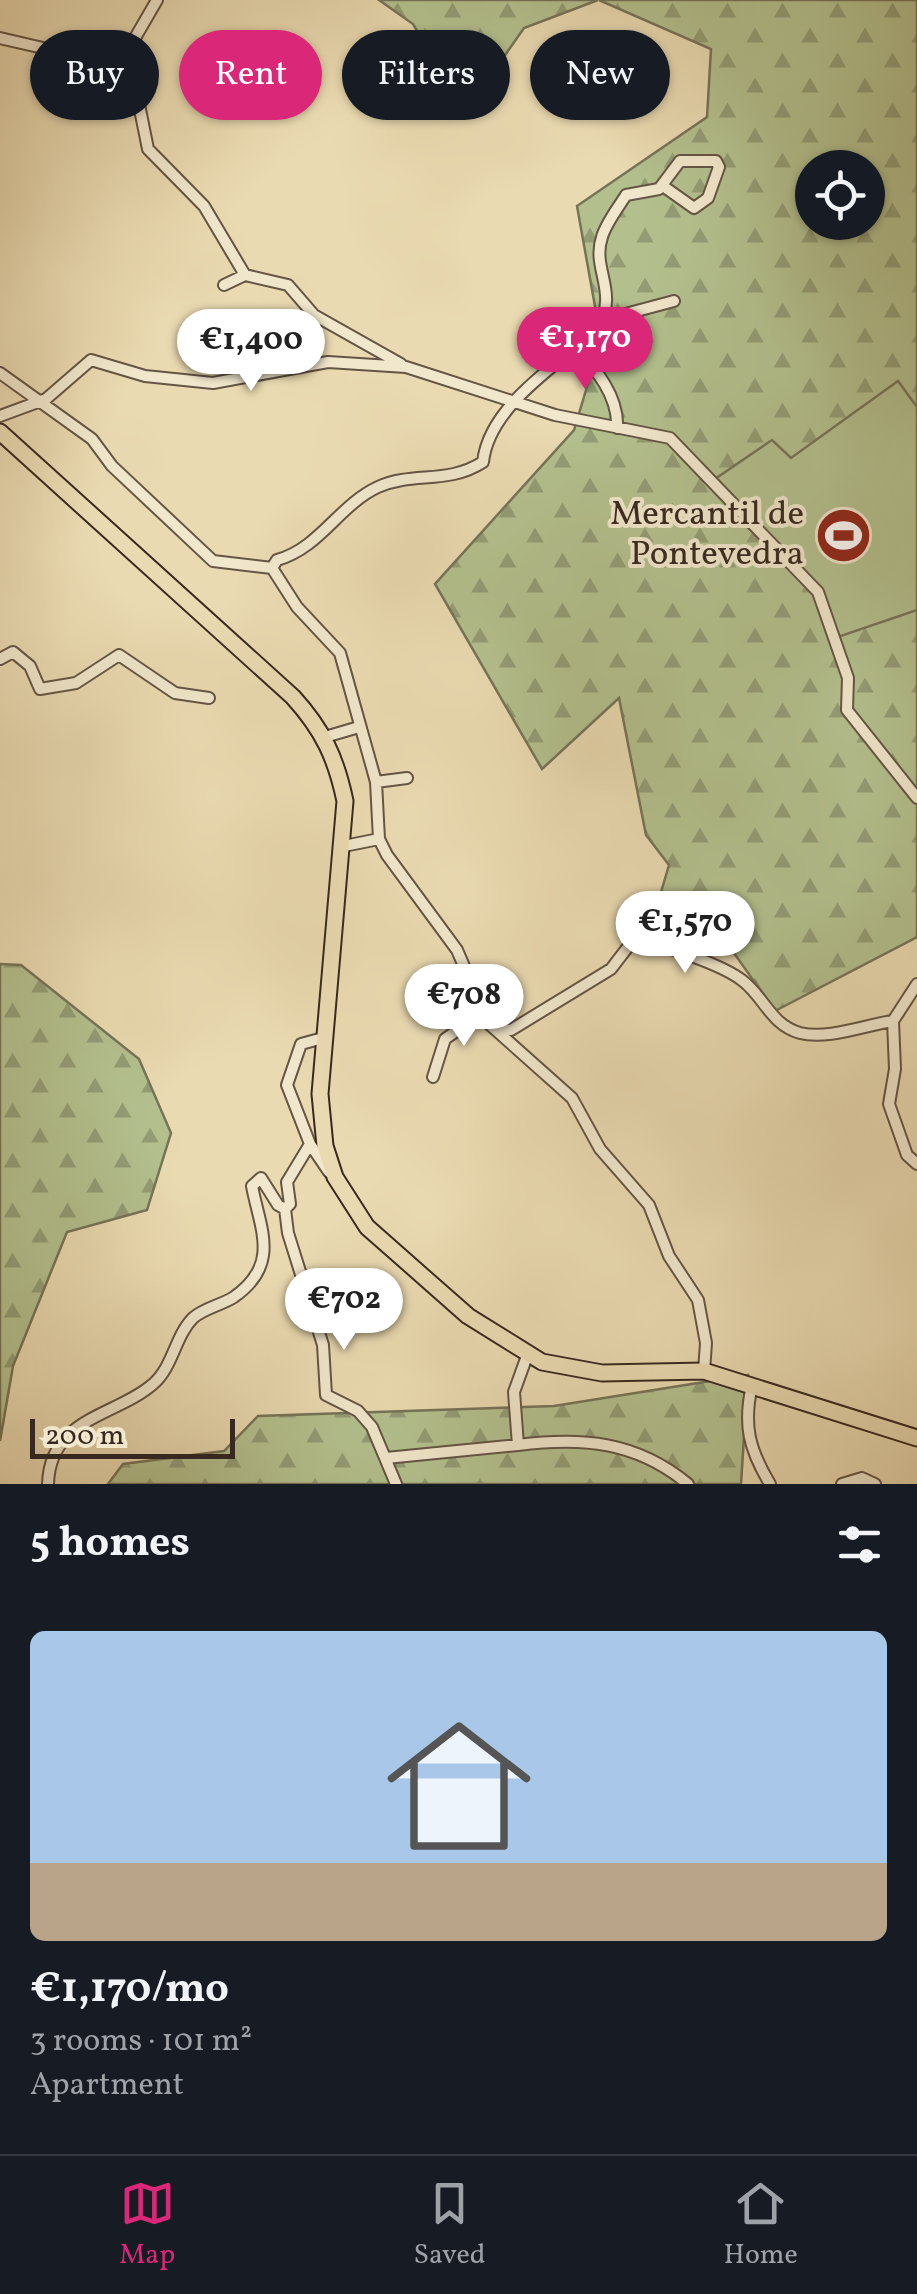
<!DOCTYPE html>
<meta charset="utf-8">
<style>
body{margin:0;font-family:Vollkorn,serif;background:#20242c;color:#f1f3f6;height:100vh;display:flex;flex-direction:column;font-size:38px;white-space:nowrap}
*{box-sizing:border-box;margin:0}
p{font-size:32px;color:#9ea1a6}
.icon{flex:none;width:55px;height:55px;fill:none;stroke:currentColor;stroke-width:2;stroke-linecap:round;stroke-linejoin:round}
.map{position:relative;height:1484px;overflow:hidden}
.details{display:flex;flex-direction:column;background:#171b24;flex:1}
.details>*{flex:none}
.guide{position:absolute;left:30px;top:30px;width:858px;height:90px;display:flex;gap:20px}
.tools{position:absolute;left:795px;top:150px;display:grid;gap:20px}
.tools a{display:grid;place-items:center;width:90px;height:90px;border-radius:50%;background:#171b24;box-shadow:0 2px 8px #0004;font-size:50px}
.scale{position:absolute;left:30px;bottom:25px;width:205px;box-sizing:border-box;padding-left:10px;border:5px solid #382920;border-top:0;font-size:28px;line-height:35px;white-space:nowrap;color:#382920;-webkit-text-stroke:8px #f1e7cc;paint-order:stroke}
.price{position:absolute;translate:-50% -85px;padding:0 22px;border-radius:35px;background:#fff;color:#222;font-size:32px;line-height:65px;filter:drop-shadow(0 2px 5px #0008)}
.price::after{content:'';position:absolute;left:50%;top:60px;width:30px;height:22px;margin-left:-15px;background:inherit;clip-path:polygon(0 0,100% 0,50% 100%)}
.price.selected{background:#db2777;color:#fff}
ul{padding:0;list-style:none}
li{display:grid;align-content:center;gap:20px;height:530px;padding:0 30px}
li+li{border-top:2px solid #363941}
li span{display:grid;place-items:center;height:310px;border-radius:15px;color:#555}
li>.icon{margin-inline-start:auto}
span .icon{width:180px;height:180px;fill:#fffc;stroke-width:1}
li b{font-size:42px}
h2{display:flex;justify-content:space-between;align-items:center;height:120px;padding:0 30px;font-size:42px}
.tag{padding:0 35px;border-radius:45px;background:#171b24;box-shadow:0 2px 8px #0004;font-size:35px;line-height:90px}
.tag.selected{background:#db2777;color:#fff}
.dock{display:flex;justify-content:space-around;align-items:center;height:140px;border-top:2px solid #363941;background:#171b24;font-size:28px;color:#9ea1a6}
.dock a{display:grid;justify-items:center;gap:5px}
.dock .selected{color:#db2777}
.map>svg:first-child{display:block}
.forest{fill:url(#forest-firs);stroke:#767457;stroke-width:2.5;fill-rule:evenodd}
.pitch{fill:#b3c08e;stroke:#767457;stroke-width:2.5}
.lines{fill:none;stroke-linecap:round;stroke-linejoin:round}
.minor-casing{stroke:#645544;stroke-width:14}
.highway-casing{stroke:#382920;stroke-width:19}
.minor{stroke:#f1e7cc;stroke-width:10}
.highway{stroke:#eadab1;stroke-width:15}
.labels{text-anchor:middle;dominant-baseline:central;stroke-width:8;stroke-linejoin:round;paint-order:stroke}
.poi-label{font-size:35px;fill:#382920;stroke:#f1e7cc;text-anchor:end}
</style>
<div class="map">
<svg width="917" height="1484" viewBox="0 0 917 1484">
<defs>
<pattern id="forest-firs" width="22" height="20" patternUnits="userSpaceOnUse" patternTransform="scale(2.5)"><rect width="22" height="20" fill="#b3c08e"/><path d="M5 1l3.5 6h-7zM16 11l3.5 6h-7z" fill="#939c74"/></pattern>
</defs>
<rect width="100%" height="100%" fill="#eadab1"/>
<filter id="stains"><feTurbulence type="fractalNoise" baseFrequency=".002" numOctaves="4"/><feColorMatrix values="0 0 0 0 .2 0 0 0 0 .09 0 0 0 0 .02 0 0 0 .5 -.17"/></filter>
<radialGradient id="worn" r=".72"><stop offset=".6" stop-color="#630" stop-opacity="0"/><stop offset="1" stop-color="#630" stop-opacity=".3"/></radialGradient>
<!-- forest -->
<path class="forest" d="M379,0H598L524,28L466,111L413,24Z
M599,0H917V937L775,1011L712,922L656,909L669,865L646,835L619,698L542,769L435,584L574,430L601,340L577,206L707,117L711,49ZM812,168H868V222H812Z
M0,964L21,965L139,1059L171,1133L147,1210L67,1232L13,1366L0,1441Z
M748,1375L741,1484H108L123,1464L224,1451L258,1416L554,1406Z"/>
<!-- pitch -->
<path class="pitch" d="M898,381L917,407V610L838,637L823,591L715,479L772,440L791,458Z"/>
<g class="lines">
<defs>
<path id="minor" d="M157,0L128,50L148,149L204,206L245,275L288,285L314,315L401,364
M0,38L43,48L128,50
M224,285L245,275
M603,320L674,301
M576,348C596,369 619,397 617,428
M0,373L92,439L112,466L213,561L272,568L297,607L340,653L376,782L379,839L387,855L457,950L489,1024L572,1098L600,1149L649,1205L669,1256L698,1300L706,1343L704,1371
M0,416L46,399L91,360L145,376L213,383L328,362L406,367L555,415L670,438L818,592L848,678L847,710L917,798
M272,568L277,560C320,548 339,505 378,487C414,471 447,485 483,462C489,406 558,364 597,330C620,291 591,270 602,237C606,223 618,208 626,195L659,189L680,161H716L719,167L708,198L694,208L663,186
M0,659L13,652L30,666L40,689L76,683L119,655L175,693L209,698
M325,737L359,727
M376,782L407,778
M344,846L379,839
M917,984L893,1021L895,1069L889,1104L907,1155L917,1164
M499,1029L511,1030L611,969L634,939C662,945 722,964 743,981C764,997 771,1025 800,1033C828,1040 865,1025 893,1021
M433,1077L445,1039L482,1013
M310,1144L329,1172
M285,1209L288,1233L323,1345L326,1395L358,1411L372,1427L396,1484
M527,1356L514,1392L518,1445C582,1437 636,1441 688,1484
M752,1385C743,1425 749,1449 770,1484
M386,1458L518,1445
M48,1484C50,1417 117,1416 153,1384C173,1367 175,1336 193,1318C204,1308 222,1305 234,1297C281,1264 260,1229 252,1186L261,1178L278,1205L285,1209L290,1204L287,1182L310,1144L287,1085L301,1044L323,1038
M842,1484L862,1478L875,1484"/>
<path id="highway" d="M0,432L293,697C323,730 336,758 345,801L320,1094L325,1146L335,1177L367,1227L468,1316L542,1362L602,1373L704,1371L917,1438"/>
</defs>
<!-- minor casing -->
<use href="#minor" class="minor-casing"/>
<!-- highway casing -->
<use href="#highway" class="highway-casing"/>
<!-- minor -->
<use href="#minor" class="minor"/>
<!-- highway -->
<use href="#highway" class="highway"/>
</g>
<!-- icons -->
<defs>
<symbol id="stadium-disc" viewBox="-11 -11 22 22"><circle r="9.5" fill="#8f2418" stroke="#f1e7cc"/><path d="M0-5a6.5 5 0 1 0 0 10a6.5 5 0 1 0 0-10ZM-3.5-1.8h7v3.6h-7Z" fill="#fff"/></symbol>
</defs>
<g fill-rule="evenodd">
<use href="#stadium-disc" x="812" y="504" width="63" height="63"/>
</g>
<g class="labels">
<!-- poi labels -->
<g class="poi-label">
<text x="804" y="515">Mercantil de<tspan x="804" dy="40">Pontevedra</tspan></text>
</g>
</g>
<rect width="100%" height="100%" filter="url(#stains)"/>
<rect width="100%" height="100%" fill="url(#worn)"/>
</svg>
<div class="tools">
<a><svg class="icon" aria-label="locate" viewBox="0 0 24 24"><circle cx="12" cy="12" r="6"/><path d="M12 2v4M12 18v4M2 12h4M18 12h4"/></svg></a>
</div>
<div class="scale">200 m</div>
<b class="price selected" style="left:585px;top:392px">€1,170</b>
<b class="price" style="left:251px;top:394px">€1,400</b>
<b class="price" style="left:685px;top:976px">€1,570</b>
<b class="price" style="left:464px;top:1049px">€708</b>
<b class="price" style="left:344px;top:1353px">€702</b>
<div class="guide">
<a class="tag">Buy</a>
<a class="tag selected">Rent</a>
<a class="tag">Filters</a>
<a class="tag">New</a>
</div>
</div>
<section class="details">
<h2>5 homes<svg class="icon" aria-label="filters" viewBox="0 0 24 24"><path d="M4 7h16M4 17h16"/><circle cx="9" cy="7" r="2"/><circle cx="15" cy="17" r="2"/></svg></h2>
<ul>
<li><span style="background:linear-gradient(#a9c7e8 75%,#b9a48a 0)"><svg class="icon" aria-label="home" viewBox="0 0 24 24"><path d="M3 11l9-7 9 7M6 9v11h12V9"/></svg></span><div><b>€1,170/mo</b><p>3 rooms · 101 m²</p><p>Apartment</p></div></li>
</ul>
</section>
<nav class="dock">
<a class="selected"><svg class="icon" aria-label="map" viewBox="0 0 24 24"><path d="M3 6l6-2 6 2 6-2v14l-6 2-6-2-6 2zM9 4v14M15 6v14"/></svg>Map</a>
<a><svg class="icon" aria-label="saved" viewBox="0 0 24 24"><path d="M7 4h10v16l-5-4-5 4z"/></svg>Saved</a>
<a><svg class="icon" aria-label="home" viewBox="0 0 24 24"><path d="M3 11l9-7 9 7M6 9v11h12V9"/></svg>Home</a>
</nav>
